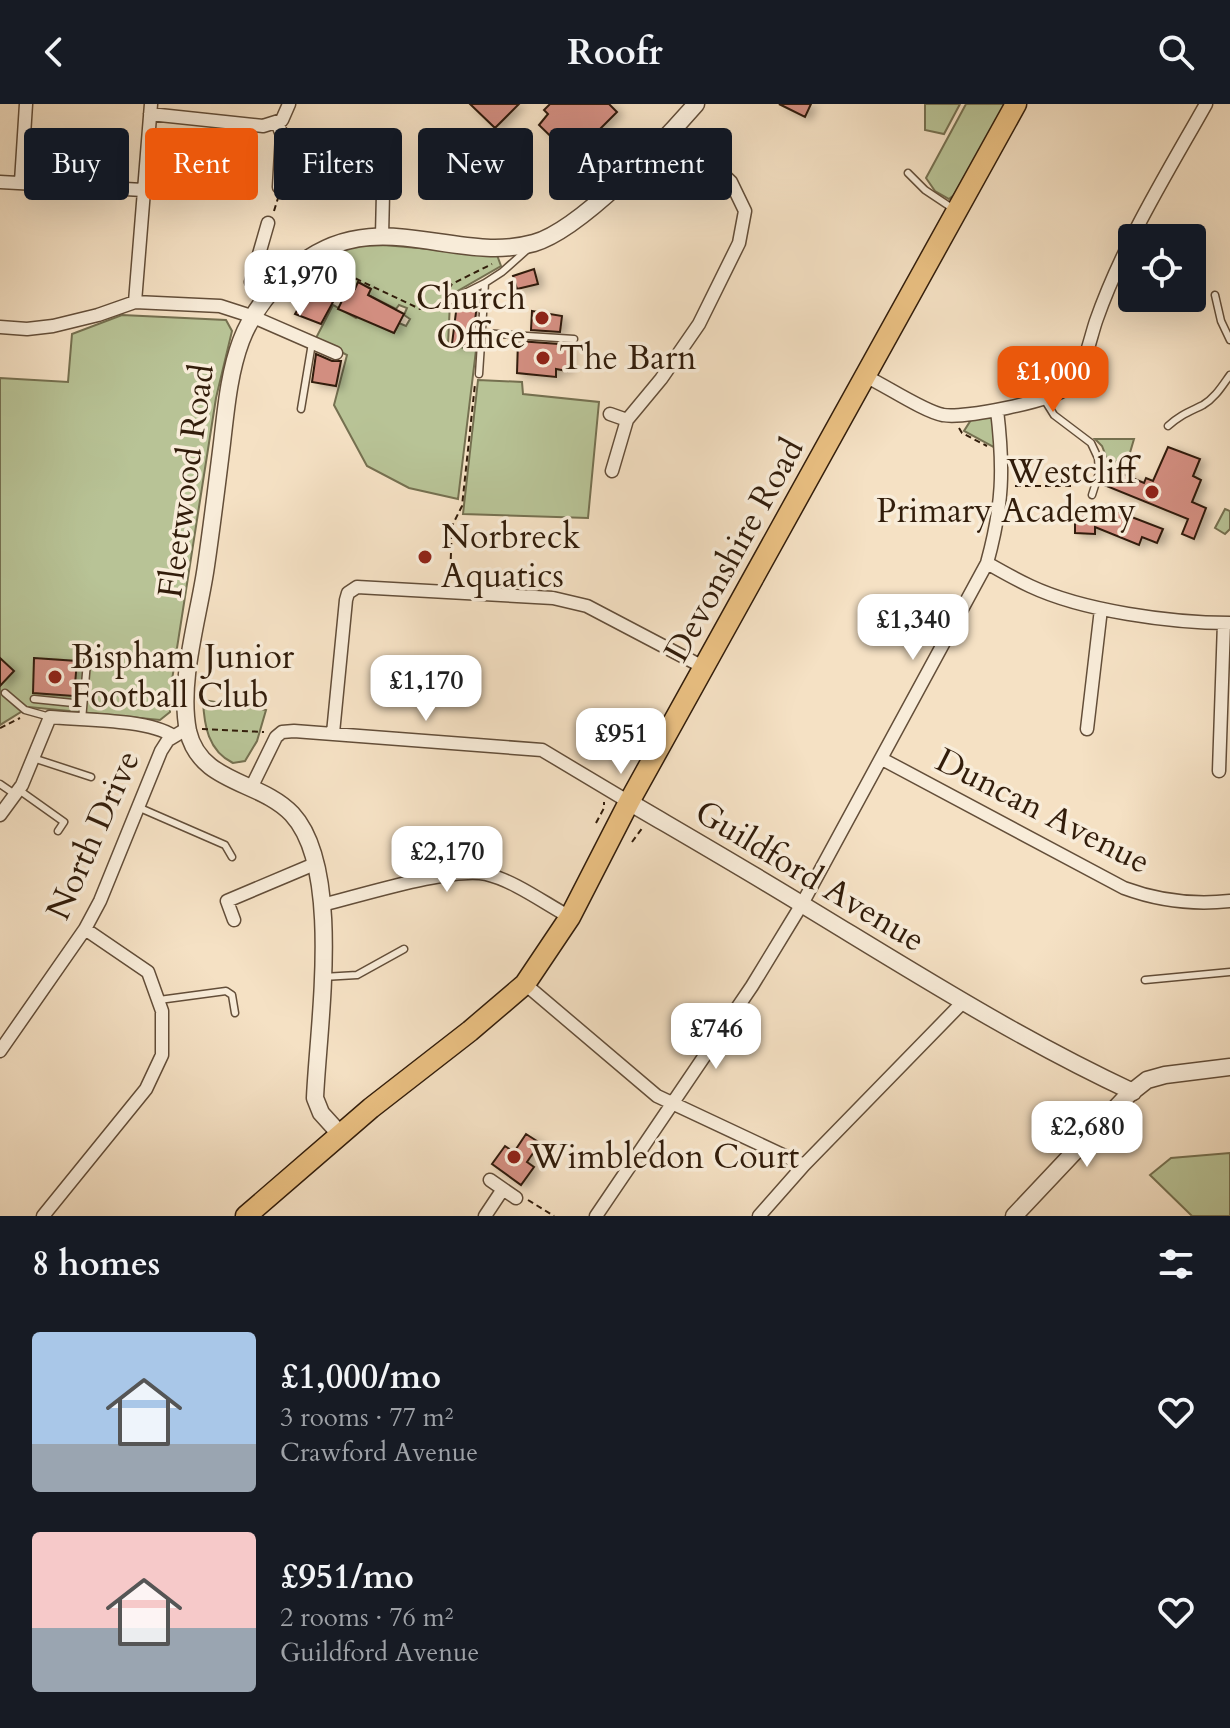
<!DOCTYPE html>
<meta charset="utf-8">
<style>
body{margin:0;font-family:Cardo,serif;background:#242831;color:#f1f3f6;height:100vh;display:flex;flex-direction:column;font-size:30px;white-space:nowrap}
*{box-sizing:border-box;margin:0}
p{font-size:26px;color:#9ea1a6}
.icon{flex:none;width:44px;height:44px;fill:none;stroke:currentColor;stroke-width:2;stroke-linecap:round;stroke-linejoin:round}
.map{position:relative;height:1112px;overflow:hidden}
.side{display:flex;flex-direction:column;background:#171b24;flex:1}
.side>*{flex:none}
.guide{position:absolute;left:24px;top:24px;width:800px;height:72px;display:flex;gap:16px}
.fabs{position:absolute;left:1118px;top:120px;display:grid;gap:16px}
.fabs a{display:grid;place-items:center;width:88px;height:88px;border-radius:8px;background:#171b24;box-shadow:0 8px 32px #0002;font-size:40px}
.price{position:absolute;translate:-50% -68px;padding:0 18px;border-radius:16px;background:#fff;color:#222;font-size:26px;line-height:52px;filter:drop-shadow(0 2px 4px #0008)}
.price::after{content:'';position:absolute;left:50%;top:48px;width:24px;height:18px;margin-left:-12px;background:inherit;clip-path:polygon(0 0,100% 0,50% 100%)}
.price.active{background:#ea580c;color:#fff}
ul{padding:0;list-style:none}
li{display:flex;align-items:center;gap:24px;height:200px;padding:0 32px}
li span{display:grid;place-items:center;flex:none;width:224px;height:160px;border-radius:8px;color:#555}
li>.icon{margin-inline-start:auto}
span .icon{width:96px;height:96px;fill:#fffc;stroke-width:1}
li b{font-size:34px}
h2{display:flex;justify-content:space-between;align-items:center;height:96px;padding:0 32px;font-size:34px}
.chip{padding:0 28px;border-radius:8px;background:#171b24;box-shadow:0 8px 32px #0002;font-size:28px;line-height:72px}
.chip.active{background:#ea580c;color:#fff}
header{display:flex;justify-content:space-between;align-items:center;height:104px;padding:0 32px;background:#171b24;font-size:36px;font-weight:600}
.map>svg:first-child{display:block}
.green{fill:#b8c396;stroke:#757050;stroke-width:2}
.building{fill:#d28e80;stroke:#321d0b;stroke-width:2;filter:url(#shadow)}
.lines{fill:none;stroke-linecap:round;stroke-linejoin:round}
.service-casing{stroke:#634e39;stroke-width:9}
.minor-casing{stroke:#634e39;stroke-width:15}
.tertiary-casing{stroke:#634e39;stroke-width:19}
.primary-casing{stroke:#321d0b;stroke-width:23}
.path{stroke:#321d0b;stroke-width:2;stroke-dasharray:6 4;stroke-linecap:butt}
.service{stroke:#f8ecd9;stroke-width:6}
.minor{stroke:#f8ecd9;stroke-width:12}
.tertiary{stroke:#f8ecd9;stroke-width:16}
.primary{stroke:#eac082;stroke-width:20}
.poi-dot{fill:#8f2418;stroke:#f8ecd9;stroke-width:3}
.labels{text-anchor:middle;dominant-baseline:central;stroke-width:7;stroke-linejoin:round;paint-order:stroke}
.poi-label{font-size:34px;fill:#321d0b;stroke:#f8ecd9;text-anchor:start}
.street-label{font-size:34px;fill:#321d0b;stroke:#f8ecd9}
</style>
<header><svg class="icon" aria-label="back" viewBox="0 0 24 24"><path d="M15 5l-7 7 7 7"/></svg>Roofr<svg class="icon" aria-label="search" viewBox="0 0 24 24"><circle cx="10" cy="10" r="6"/><path d="M15 15l6 6"/></svg></header>
<div class="map">
<svg width="1230" height="1112" viewBox="0 0 1230 1112">
<defs>
<filter id="shadow"><feDropShadow dx="5.5" dy="3" stdDeviation="4" flood-color="#0004"/></filter>
</defs>
<rect width="100%" height="100%" fill="#f5e1c4"/>
<filter id="stains"><feTurbulence type="fractalNoise" baseFrequency=".0025" numOctaves="4"/><feColorMatrix values="0 0 0 0 .2 0 0 0 0 .09 0 0 0 0 .02 0 0 0 .5 -.17"/></filter>
<radialGradient id="worn" r=".72"><stop offset=".6" stop-color="#630" stop-opacity="0"/><stop offset="1" stop-color="#630" stop-opacity=".3"/></radialGradient>
<!-- green -->
<path class="green" d="M925,0H960L944,30L925,26Z
M966,0H1006L954,91L949,95L935,87L926,74Z
M384,141L497,151L501,162L456,188L450,198L448,241L476,246L458,395L409,384L367,362L334,301L347,251L316,234L333,201L356,214L358,212L394,229L399,219L406,222L410,215L404,211L407,204L399,201L396,205L368,191L370,184L358,179L355,185L306,162L354,142Z
M122,211L226,216L232,227L216,294L172,576L170,608L160,616L29,603L0,621V274L68,278L72,230Z
M478,276L522,278L523,290L599,298L588,414L463,410Z
M991,312L996,317L999,346L964,327L971,316Z
M1095,335H1134L1129,352L1109,360L1102,342Z
M1225,405L1230,407V425L1225,430L1215,424Z
M203,596L266,606L257,637L245,657L233,659C208,647 204,621 203,596Z
M1230,1049V1112H1192L1150,1071L1171,1054Z"/>
<!-- building -->
<path class="building" d="M470,0H519L495,24Z
M550,0H609L617,8L572,53L539,21L548,10L544,6Z
M779,0H811L805,13Z
M534,165L538,180L517,185L513,172Z
M358,178L371,185L368,191L404,210L394,229L338,205L349,182L355,185Z
M309,186L333,198L321,220L295,210Z
M457,200H477L472,242L452,240Z
M532,207L562,212L560,228L531,226Z
M518,237L559,240V242L570,244L567,267L556,265V273L517,269Z
M316,250L332,257H341L336,282L312,278Z
M1168,343L1200,355L1193,372L1201,376L1192,398L1206,404L1194,435L1182,430L1188,415L1104,381L1111,365L1144,379L1146,374L1153,377Z
M1103,402L1163,425L1157,439L1142,433L1139,441L1095,423V430L1075,429V414L1080,415V406H1102Z
M0,554L14,567L0,582Z
M34,554L77,557L74,592L33,589Z
M526,1030L540,1039L527,1058L534,1063L521,1081L492,1060L505,1042L514,1048Z"/>
<g class="lines">
<defs>
<path id="service" d="M573,59L605,90
M908,69L925,86L952,104
M1215,191L1221,217L1230,236
M451,196L485,179
M483,229L574,235
M479,270L485,179L502,168L529,144
M1044,295L1054,311L1091,339L1098,354L1099,369L1092,391
M301,305L312,239
M1168,322C1180,311 1189,308 1203,301C1215,294 1222,282 1230,271
M5,589L25,606L50,613
M34,595L83,600
M82,616L87,558
M33,654L91,673
M0,680L16,691
M19,686L64,718L58,727
M140,704L225,741L232,753
M323,873L357,871L404,845
M1145,876L1230,868
M159,896L226,887L232,891L235,909"/>
<path id="minor" d="M150,10L263,22L282,16L289,0
M277,18L282,31L279,83
M373,35L383,89L382,132
M0,78L143,86
M21,78L26,0
M258,155L283,176
M251,178L268,119
M135,198L151,0
M0,223L27,225L53,222L98,211L135,198L220,202L251,212L336,249
M867,273C886,282 925,308 943,311C963,315 1052,297 1067,284C1084,269 1089,238 1096,217C1123,140 1166,71 1206,0
M610,310L627,316
M612,367L627,316L661,275L699,220L739,139L745,107L731,78L675,24
M987,459C1001,467 1015,475 1030,482C1083,507 1171,519 1230,519
M1087,625L1101,505
M333,629L346,496L348,489L357,483L553,494L587,502L705,564
M882,655L1124,784C1159,797 1193,801 1230,797
M1219,667L1224,519
M251,684L276,633L282,628L294,627L542,646L629,698
M0,711L22,681L50,613C82,616 148,615 173,632
M322,801C359,792 454,762 486,770C515,777 544,799 570,813
M234,816L227,797L317,759
M525,880L657,992L804,1061
M0,947L85,825L100,797L161,647L168,636L188,624
M490,1076L516,1094
M43,1112L146,985L162,951V907L148,868L85,825
M485,1112L503,1085
M596,1112L752,882L802,800L987,459C1003,401 1004,365 997,306
M759,1112L804,1061L962,899"/>
<path id="tertiary" d="M629,698C687,732 746,766 803,801C912,867 1017,934 1133,988
M340,1030L321,1009L315,994C318,922 343,765 292,710C260,676 200,680 188,627C178,577 199,512 206,462C212,421 217,380 222,339C226,305 229,269 241,237C252,208 274,180 299,161C378,99 455,161 534,139C580,126 663,38 696,0
M1014,1112L1128,991L1147,976L1165,971L1230,963"/>
<path id="primary" d="M246,1112L371,1004L470,927L525,880L570,813L629,698L1016,0"/>
</defs>
<!-- service casing -->
<use href="#service" class="service-casing"/>
<!-- minor casing -->
<use href="#minor" class="minor-casing"/>
<!-- tertiary casing -->
<use href="#tertiary" class="tertiary-casing"/>
<!-- primary casing -->
<use href="#primary" class="primary-casing"/>
<!-- path -->
<path class="path" d="M274,107L278,94
M330,159L346,170L420,205L443,199
M449,185L452,180L492,160
M959,324L962,329L987,342
M1015,382H1075
M450,475L452,422L462,402L475,280
M0,624L20,614
M202,625L264,628
M596,719L604,704V698
M632,738L643,723
M528,1096L554,1112"/>
<!-- service -->
<use href="#service" class="service"/>
<!-- minor -->
<use href="#minor" class="minor"/>
<!-- tertiary -->
<use href="#tertiary" class="tertiary"/>
<!-- primary -->
<use href="#primary" class="primary"/>
</g>
<!-- markers -->
<g class="poi-dot">
<circle cx="542" cy="214" r="8"/>
<circle cx="543" cy="254" r="8"/>
<circle cx="1152" cy="388" r="8"/>
<circle cx="425" cy="453" r="8"/>
<circle cx="55" cy="573" r="8"/>
<circle cx="514" cy="1053" r="8"/>
</g>
<g class="labels">
<!-- poi labels -->
<g class="poi-label">
<text x="526" y="194" text-anchor="end">Church<tspan x="526" dy="39">Office</tspan></text>
<text x="559" y="254">The Barn</text>
<text x="1136" y="368" text-anchor="end">Westcliff<tspan x="1136" dy="39">Primary Academy</tspan></text>
<text x="441" y="433">Norbreck<tspan x="441" dy="39">Aquatics</tspan></text>
<text x="71" y="553">Bispham Junior<tspan x="71" dy="39">Football Club</tspan></text>
<text x="530" y="1053">Wimbledon Court</text>
</g>
<!-- street labels -->
<g class="street-label">
<text transform="translate(186 377) rotate(-82)">Fleetwood Road</text>
<text transform="translate(734 446) rotate(-61)">Devonshire Road</text>
<text transform="translate(1043 707) rotate(27)">Duncan Avenue</text>
<text transform="translate(93 731) rotate(-66)">North Drive</text>
<text transform="translate(810 772) rotate(31)">Guildford Avenue</text>
</g>
</g>
<rect width="100%" height="100%" filter="url(#stains)"/>
<rect width="100%" height="100%" fill="url(#worn)"/>
</svg>
<div class="fabs">
<a><svg class="icon" aria-label="locate" viewBox="0 0 24 24"><circle cx="12" cy="12" r="6"/><path d="M12 2v4M12 18v4M2 12h4M18 12h4"/></svg></a>
</div>
<b class="price" style="left:300px;top:214px">£1,970</b>
<b class="price active" style="left:1053px;top:310px">£1,000</b>
<b class="price" style="left:913px;top:558px">£1,340</b>
<b class="price" style="left:426px;top:619px">£1,170</b>
<b class="price" style="left:621px;top:672px">£951</b>
<b class="price" style="left:447px;top:790px">£2,170</b>
<b class="price" style="left:716px;top:967px">£746</b>
<b class="price" style="left:1087px;top:1065px">£2,680</b>
<div class="guide">
<a class="chip">Buy</a>
<a class="chip active">Rent</a>
<a class="chip">Filters</a>
<a class="chip">New</a>
<a class="chip">Apartment</a>
</div>
</div>
<section class="side">
<h2>8 homes<svg class="icon" aria-label="filters" viewBox="0 0 24 24"><path d="M4 7h16M4 17h16"/><circle cx="9" cy="7" r="2"/><circle cx="15" cy="17" r="2"/></svg></h2>
<ul>
<li><span style="background:linear-gradient(#a9c7e8 70%,#9aa5b1 0)"><svg class="icon" aria-label="home" viewBox="0 0 24 24"><path d="M3 11l9-7 9 7M6 9v11h12V9"/></svg></span><div><b>£1,000/mo</b><p>3 rooms · 77 m²</p><p>Crawford Avenue</p></div><svg class="icon" aria-label="heart" viewBox="0 0 24 24"><path d="M12 20l-8-8c-3-5 5-10 8-4 3-6 11-1 8 4z"/></svg></li>
<li><span style="background:linear-gradient(#f6c9c9 60%,#9aa5b1 0)"><svg class="icon" aria-label="home" viewBox="0 0 24 24"><path d="M3 11l9-7 9 7M6 9v11h12V9"/></svg></span><div><b>£951/mo</b><p>2 rooms · 76 m²</p><p>Guildford Avenue</p></div><svg class="icon" aria-label="heart" viewBox="0 0 24 24"><path d="M12 20l-8-8c-3-5 5-10 8-4 3-6 11-1 8 4z"/></svg></li>
</ul>
</section>
